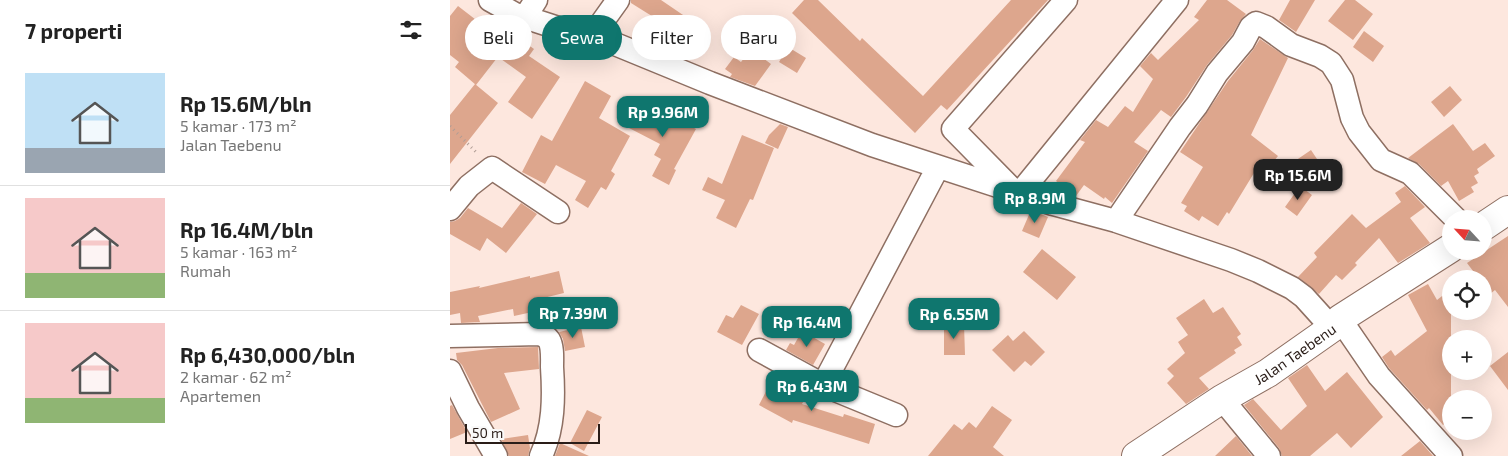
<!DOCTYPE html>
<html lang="id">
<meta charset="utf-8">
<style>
body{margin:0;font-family:"Exo 2",sans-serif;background:#f2f2f2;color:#222;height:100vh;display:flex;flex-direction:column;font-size:19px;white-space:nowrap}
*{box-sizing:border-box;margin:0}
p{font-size:16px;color:#767676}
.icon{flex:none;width:28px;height:28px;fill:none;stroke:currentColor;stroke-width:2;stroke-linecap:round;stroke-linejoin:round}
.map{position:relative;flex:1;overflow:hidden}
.details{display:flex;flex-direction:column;background:#fff;width:450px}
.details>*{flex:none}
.banner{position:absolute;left:15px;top:15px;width:475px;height:45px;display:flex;gap:10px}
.needle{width:32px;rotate:296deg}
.fabs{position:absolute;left:992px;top:210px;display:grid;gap:10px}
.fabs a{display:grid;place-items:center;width:50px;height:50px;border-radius:50%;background:#fff;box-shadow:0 5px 20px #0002;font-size:25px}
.scale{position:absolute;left:15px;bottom:12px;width:135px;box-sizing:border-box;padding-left:5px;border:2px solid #2a1d18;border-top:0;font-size:14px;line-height:18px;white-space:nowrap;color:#2a1d18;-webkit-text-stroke:4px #f9f9f9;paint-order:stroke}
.price{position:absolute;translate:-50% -42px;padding:0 11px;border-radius:10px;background:#0f766e;color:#fff;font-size:16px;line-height:32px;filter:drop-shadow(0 1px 2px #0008)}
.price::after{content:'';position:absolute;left:50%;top:30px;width:15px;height:11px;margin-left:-8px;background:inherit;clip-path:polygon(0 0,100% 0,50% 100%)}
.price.active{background:#222;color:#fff}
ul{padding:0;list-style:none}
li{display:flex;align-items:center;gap:15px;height:125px;padding:0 25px}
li+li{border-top:1px solid #e0e0e0}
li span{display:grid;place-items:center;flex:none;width:140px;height:100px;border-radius:0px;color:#555}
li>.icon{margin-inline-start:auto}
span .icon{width:60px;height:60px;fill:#fffc;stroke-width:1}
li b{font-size:21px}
h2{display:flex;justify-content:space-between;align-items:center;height:60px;padding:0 25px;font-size:21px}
.tag{padding:0 18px;border-radius:22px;background:#fff;box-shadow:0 5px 20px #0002;font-size:18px;line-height:45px}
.tag.active{background:#0f766e;color:#fff}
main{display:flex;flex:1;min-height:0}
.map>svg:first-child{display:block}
.building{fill:#dda68d}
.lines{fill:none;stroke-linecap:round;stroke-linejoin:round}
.minor-casing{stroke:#8e6f62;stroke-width:25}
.major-casing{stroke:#8e6f62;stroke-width:30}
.path{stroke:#b09d95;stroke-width:3;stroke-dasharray:1 4;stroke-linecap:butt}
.minor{stroke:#fff;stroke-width:22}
.major{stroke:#fff;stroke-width:28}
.labels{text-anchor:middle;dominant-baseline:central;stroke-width:4.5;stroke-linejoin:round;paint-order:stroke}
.street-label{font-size:15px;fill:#2a1d18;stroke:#f9f9f9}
</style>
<main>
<section class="details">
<h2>7 properti<svg class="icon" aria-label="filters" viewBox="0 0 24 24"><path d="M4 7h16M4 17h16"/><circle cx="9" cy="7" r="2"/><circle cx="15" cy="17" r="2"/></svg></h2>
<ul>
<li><span style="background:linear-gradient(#bfe0f5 75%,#9aa5b1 0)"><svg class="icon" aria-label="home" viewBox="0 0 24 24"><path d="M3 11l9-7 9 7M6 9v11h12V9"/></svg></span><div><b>Rp 15.6M/bln</b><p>5 kamar · 173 m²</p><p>Jalan Taebenu</p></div></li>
<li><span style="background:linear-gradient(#f6c9c9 75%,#8fb573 0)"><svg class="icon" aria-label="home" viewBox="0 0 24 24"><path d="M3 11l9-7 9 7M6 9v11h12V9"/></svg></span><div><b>Rp 16.4M/bln</b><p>5 kamar · 163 m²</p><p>Rumah</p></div></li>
<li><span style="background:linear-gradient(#f6c9c9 75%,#8fb573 0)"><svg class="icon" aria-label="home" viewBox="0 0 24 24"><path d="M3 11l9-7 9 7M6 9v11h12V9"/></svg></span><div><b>Rp 6,430,000/bln</b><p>2 kamar · 62 m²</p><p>Apartemen</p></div></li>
</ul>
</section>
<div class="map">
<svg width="1058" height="456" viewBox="0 0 1058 456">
<rect width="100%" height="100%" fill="#fde7de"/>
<!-- building -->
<path class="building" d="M181,0H211L236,17L222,39L208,30L213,23L181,3Z
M354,0H368L410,41L412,38L473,96L561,0H598L497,110L491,105L465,133L342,13Z
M757,0H777L796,14L790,21L782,35L757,65L736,97L721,117L711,110L684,142L698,151L662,203L655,197L654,199L634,185L626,196L606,181L635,142L630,140L646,120L658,127L675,106L683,112L703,79L690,66L701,53L708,60L749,20L744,17Z
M840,0H865L846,32L829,20Z
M895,0H905L923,14L903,40L878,21Z
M8,6L30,23L27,27L54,49L26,85L5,67L9,62L0,55V16Z
M914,31L934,46L923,62L903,47Z
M66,36L84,49L79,56L110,77L82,119L58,102L76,77L51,59Z
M810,39L838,58L801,135L828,156L810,178L804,173L779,214L777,212L768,226L752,216L749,221L734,211L737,206L731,203L753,167L730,152L778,81L803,50Z
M338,47L356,58L347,73L329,62Z
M301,49L321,64L305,86L280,77L282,74L275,69L284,57L291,62Z
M135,81L161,96L149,118L180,136L161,171L165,174L156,190L151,187L138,208L125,200L136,181L106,165L95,184L72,172L91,135L102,141Z
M25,84L48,103L0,164V115Z
M1000,86L1012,100L994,117L981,102Z
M193,102L246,129L224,169L226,170L219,185L202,176L211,159L204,155L210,144L179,128Z
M330,124L338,127L328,149L315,143L319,135Z
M1003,124L1023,151L1035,143L1045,156L1027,169L1029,173L1024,176L1028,183L1021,187L1024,192L1009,201L998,181L991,186L969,164L958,158Z
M292,135L324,148L303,200L300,199L286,228L266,218L275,200L252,190L258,177L272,184Z
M861,150L879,177L860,190L842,163Z
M850,186L862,195L847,216L835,207Z
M955,186L975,207L960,218L980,243L948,263L929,238L905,263L907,265L892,280L886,275L869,294L848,277L867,257L864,253L902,214L916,228L951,202L945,193Z
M71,203L87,214L56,253L37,238L30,251L0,234V222L5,221L10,218L18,208L52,228Z
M581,210L598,217L589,238L572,231Z
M1058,236V307L1045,290L1034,299V279H1029L1017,263Z
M592,249L626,277L607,300L573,272Z
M109,271L114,293L85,300L87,311L64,316L63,309L28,316L30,322L11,323L10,313L0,315V292L30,286L29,288L80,276V278Z
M978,284L987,300L1001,289V419L993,425L979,408L977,410L939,368L932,357L941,350L945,356L977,331L958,295Z
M754,299L763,313L773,307L791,334L787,337L792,345L784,350L786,353L749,378L759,389L736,404L717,383L724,376L717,369L735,353L728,342L738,335L726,318Z
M291,305L309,314L292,345L267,332L276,315L283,318Z
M494,324H514L515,355H494Z
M131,327L135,347L115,351L113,339L109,332Z
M352,331L375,344L363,365L336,350L340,343L344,345Z
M574,331L595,352L581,366L575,361L564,372L542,350L558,335L563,341Z
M88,347L89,369L54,373L70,409L41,422L12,365L7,360L6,353L48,348Z
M1058,352V390L1040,366Z
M857,365L875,391L897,372L933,417L901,448L887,433L860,456H832L829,448L794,405L803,399L831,430L857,406L838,378Z
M325,374L351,388L349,390L357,394L352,404L393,417L394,414L425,424L419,444L343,420L342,423L309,405Z
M2,405L17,432L0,439V406Z
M542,406L562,420L543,447L554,456H478L504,424L512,430L519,422L526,428Z
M137,410L152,417L134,451L120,443Z
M78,435L80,448L78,456H59L51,439Z
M786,436L802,456H765Z
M970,441L983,456H951Z
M110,443L139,456H105Z"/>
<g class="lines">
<defs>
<path id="minor" d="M40,0L65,14L111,29L143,35L260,83L422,145L603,204L666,221L781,260L808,271L842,288L854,297L882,328
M75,17L86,0
M143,35L168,0
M561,188L503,129L616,0
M570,193L727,0
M0,209L19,186L42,168L108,212
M666,221L730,127L747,105L767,73L793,42L801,27L806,23L816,27L841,45L870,56L881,63L892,80L902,118L909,132L931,160L960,173L1006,219
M890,319L929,376L1001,456
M0,336L89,334C93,335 96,336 99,340C103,347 102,359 102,367C104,397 104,428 91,456
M309,350L373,385L446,415
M0,371L18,408L46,456
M373,385L488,167
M772,399L819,456"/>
<g id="major">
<path d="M1034,226L1058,210"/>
<path id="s1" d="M686,456L772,399L818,373L882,328L890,319L1001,248"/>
</g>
</defs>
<!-- minor casing -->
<use href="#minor" class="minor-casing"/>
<!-- major casing -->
<use href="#major" class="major-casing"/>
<!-- path -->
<path class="path" d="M0,126L28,154"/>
<!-- minor -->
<use href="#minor" class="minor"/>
<!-- major -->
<use href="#major" class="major"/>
</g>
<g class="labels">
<!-- street labels -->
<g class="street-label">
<text stroke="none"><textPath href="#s1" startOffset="189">Jalan Taebenu</textPath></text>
</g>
</g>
</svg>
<div class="fabs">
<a><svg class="needle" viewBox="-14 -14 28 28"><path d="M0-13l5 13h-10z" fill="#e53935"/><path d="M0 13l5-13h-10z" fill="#767676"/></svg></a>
<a><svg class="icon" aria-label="locate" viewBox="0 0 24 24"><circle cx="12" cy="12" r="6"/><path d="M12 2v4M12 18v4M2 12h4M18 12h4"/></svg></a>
<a>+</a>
<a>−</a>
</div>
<div class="scale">50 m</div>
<b class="price" style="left:213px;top:138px">Rp 9.96M</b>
<b class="price active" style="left:848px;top:201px">Rp 15.6M</b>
<b class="price" style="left:585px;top:224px">Rp 8.9M</b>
<b class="price" style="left:123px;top:339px">Rp 7.39M</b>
<b class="price" style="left:504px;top:340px">Rp 6.55M</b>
<b class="price" style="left:357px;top:348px">Rp 16.4M</b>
<b class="price" style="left:362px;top:412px">Rp 6.43M</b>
<div class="banner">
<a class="tag">Beli</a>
<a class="tag active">Sewa</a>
<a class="tag">Filter</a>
<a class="tag">Baru</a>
</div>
</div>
</main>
